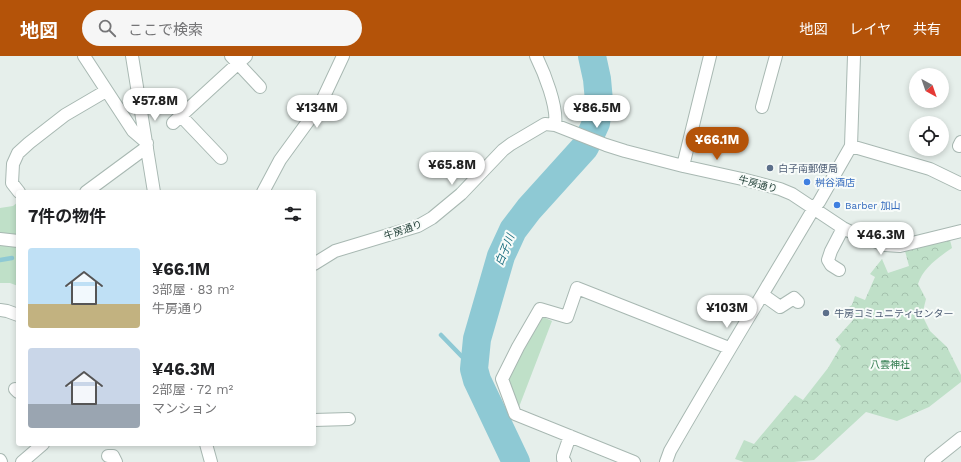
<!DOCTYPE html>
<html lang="ja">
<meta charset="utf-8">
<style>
body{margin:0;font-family:"Work Sans","Noto Sans JP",sans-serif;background:#f6f6f6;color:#202124;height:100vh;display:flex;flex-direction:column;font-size:15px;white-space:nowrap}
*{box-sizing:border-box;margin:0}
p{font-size:13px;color:#757577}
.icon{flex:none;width:22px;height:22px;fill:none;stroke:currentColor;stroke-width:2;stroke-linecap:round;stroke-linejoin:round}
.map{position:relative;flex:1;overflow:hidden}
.sheet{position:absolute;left:16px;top:134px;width:300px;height:256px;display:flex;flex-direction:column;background:#fff;border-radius:4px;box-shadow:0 2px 6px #0003}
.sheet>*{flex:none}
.needle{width:26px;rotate:140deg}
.controls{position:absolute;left:909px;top:12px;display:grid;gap:8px}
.controls a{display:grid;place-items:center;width:40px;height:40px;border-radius:50%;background:#fff;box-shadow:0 2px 6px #0003;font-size:20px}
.price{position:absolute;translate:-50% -34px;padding:0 9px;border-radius:14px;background:#fff;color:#222;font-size:13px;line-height:26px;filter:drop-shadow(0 1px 2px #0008)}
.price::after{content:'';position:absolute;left:50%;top:24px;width:12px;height:9px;margin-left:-6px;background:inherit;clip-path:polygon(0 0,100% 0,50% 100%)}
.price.active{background:#b45309;color:#fff}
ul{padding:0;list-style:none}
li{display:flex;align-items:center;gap:12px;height:100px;padding:0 12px}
li span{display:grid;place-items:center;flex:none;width:112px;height:80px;border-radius:4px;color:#555}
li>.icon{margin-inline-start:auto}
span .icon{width:48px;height:48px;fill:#fffc;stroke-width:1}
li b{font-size:17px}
h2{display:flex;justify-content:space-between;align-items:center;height:48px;padding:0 12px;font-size:17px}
header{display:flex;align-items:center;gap:24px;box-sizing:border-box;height:56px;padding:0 20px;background:#b45309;color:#fff}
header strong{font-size:19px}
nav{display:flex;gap:22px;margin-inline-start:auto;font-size:14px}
.search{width:280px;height:36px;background:#f6f6f6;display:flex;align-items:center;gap:10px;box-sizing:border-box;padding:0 14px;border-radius:22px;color:#757577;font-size:15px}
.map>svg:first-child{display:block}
.green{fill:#bfe0c8}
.forest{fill:url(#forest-crowns)}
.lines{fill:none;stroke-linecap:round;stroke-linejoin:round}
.stream{stroke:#8ec9d4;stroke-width:4.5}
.river{stroke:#8ec9d4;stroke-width:28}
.minor-casing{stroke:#a8b8b2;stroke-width:14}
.minor{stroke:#fff;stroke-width:12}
.service-dot{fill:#5c6f8a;stroke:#f7fbf9;stroke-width:1.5}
.shop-dot{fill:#3f7fe0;stroke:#f7fbf9;stroke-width:1.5}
.labels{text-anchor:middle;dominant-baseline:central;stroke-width:4;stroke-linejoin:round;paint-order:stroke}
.service-label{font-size:10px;fill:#4e5e75;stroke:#f7fbf9;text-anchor:start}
.shop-label{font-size:10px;fill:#366cbe;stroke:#f7fbf9;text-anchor:start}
.street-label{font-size:10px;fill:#24423a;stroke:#f7fbf9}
.park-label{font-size:10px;fill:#2d7a4b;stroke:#f7fbf9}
.water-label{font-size:11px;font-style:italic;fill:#1c6f80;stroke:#f7fbf9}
</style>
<header>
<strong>地図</strong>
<div class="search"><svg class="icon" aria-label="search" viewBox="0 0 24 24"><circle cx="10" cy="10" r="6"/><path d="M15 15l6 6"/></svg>ここで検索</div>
<nav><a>地図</a><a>レイヤ</a><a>共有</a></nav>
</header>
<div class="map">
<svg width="961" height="406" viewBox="0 0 961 406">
<defs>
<pattern id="forest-crowns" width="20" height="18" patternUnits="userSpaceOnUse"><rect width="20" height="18" fill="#bfe0c8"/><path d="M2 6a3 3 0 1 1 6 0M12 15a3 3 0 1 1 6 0" fill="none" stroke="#a4c1ad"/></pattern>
</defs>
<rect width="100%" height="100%" fill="#e6efeb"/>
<!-- green -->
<path class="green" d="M18,146V230L10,227H0V152L13,150Z
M543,261L552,265L519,351L508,321Z"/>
<!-- forest -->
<path class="forest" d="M950,184L952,192C939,201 923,212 918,228L926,243L922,259L930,275L947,291L961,319V326L929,351L897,365L866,356L814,404L794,406H744L735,403L744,384L754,388L795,339L803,344L828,312L841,290L835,284L853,264L843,255L852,249L855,240L865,244L875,221L870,218L882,203L888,217L909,210L905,195Z"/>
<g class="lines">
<!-- stream -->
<path class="stream" d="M0,204L12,202
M441,279L474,313"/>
<!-- river -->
<path class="river" d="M516,406L477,324L474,313L477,283L501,200L513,174L529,153L585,91L596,67L599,45L597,23L592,0"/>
<defs>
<path id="minor" d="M84,0L133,75L147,87
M132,0L154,136
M231,0L260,31
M536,0C544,16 558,51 555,69
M762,51L776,0
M181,60L221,102
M173,67L246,0
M851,90L930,113L961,128
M959,90L961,86
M683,110L710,0
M19,136L12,127L13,108L18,97L29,87L65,59L106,35
M86,136L147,91
M263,136L280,104L320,49L343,0
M0,183L18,185
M314,208L335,195L418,170L432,162L461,138L503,94L511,88L545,68L555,69L606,89L625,95L683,110L742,123L780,133L792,138L843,172L857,179L885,189L900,190L961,175
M839,214L831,209L828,204L831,195L843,172
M763,239L780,251L794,242L798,246
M0,254L7,255L18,259
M15,333L18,336
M314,364L349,363
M206,388L211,406
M108,400H113L116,406
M0,404L1,406
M22,406L43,388
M565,406L563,403V400L570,380
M634,406L515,358L502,323L518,291L540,253L567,261L577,232L729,292
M666,406L670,395C717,313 766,233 814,152L819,146L851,90L854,0
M931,406L961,382"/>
</defs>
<!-- minor casing -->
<use href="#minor" class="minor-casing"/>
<!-- minor -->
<use href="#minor" class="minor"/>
</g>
<!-- markers -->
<g class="service-dot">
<circle cx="770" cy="112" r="4"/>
<circle cx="826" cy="257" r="4"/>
</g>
<g class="shop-dot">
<circle cx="807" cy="126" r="4"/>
<circle cx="837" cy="149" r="4"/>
</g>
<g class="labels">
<!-- service labels -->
<g class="service-label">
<text x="778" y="112">白子南郵便局</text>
<text x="834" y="257">牛房コミュニティセンター</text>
</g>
<!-- shop labels -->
<g class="shop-label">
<text x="815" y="126">桝谷酒店</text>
<text x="845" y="149">Barber 加山</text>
</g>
<!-- street labels -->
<g class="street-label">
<text transform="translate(758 128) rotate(15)">牛房通り</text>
<text transform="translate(403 174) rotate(-19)">牛房通り</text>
</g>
<!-- park labels -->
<g class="park-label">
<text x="890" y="308">八雲神社</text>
</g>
<!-- water labels -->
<g class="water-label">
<text transform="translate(505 194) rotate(-68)">白子川</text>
</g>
</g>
</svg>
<div class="controls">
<a><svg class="needle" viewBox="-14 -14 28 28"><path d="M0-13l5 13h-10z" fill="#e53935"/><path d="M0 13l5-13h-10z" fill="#757577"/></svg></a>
<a><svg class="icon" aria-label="locate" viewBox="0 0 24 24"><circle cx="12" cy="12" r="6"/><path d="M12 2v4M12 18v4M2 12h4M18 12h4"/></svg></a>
</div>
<b class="price" style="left:155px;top:66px">¥57.8M</b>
<b class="price" style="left:317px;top:73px">¥134M</b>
<b class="price" style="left:597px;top:73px">¥86.5M</b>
<b class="price active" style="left:717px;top:105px">¥66.1M</b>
<b class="price" style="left:452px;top:130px">¥65.8M</b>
<b class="price" style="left:881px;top:200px">¥46.3M</b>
<b class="price" style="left:727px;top:273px">¥103M</b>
<section class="sheet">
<h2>7件の物件<svg class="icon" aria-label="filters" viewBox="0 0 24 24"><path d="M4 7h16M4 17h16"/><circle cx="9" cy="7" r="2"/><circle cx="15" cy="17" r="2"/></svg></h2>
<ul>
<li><span style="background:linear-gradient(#bfe0f5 70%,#c2b280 0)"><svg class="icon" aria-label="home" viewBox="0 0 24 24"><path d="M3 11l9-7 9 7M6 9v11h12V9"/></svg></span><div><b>¥66.1M</b><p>3部屋 · 83 m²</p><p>牛房通り</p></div></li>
<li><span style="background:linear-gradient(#c9d6e8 70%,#9aa5b1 0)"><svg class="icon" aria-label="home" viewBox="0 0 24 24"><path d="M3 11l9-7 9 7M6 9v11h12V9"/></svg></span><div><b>¥46.3M</b><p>2部屋 · 72 m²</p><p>マンション</p></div></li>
</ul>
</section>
</div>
